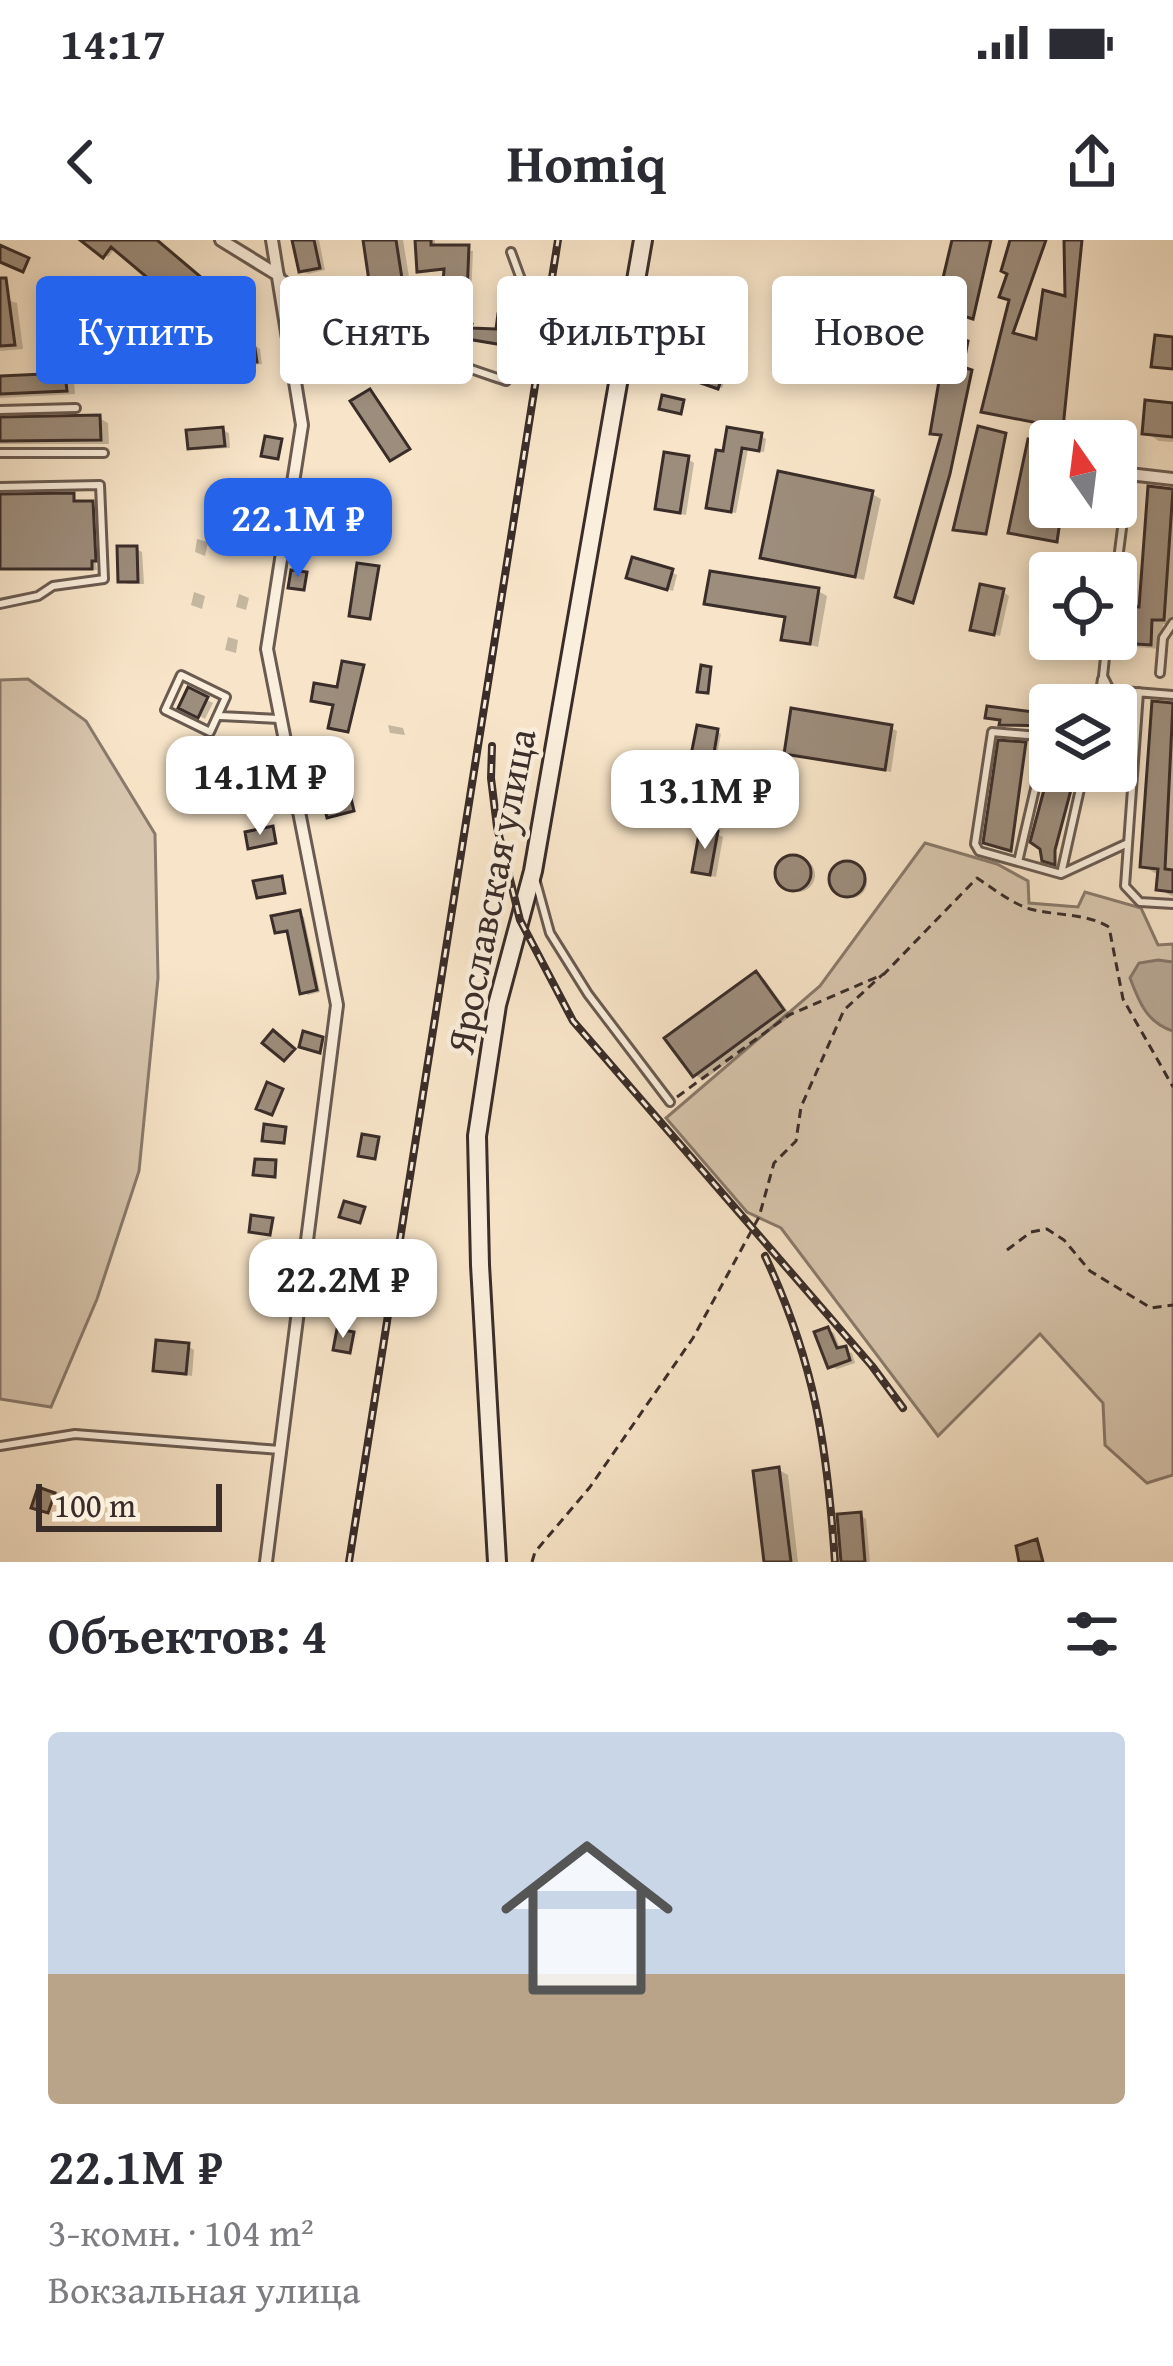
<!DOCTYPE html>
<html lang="ru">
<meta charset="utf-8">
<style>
body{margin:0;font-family:"Gentium Book Plus",serif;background:#f2f2f3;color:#2b2b33;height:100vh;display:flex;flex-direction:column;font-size:45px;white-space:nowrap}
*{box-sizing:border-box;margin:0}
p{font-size:39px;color:#7c7c81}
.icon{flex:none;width:66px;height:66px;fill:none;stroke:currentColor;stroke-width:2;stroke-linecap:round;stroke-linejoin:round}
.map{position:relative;height:1322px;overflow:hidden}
.side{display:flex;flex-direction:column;background:#fff;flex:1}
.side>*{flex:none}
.guide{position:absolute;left:36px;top:36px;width:1101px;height:108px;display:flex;gap:24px}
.needle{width:78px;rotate:346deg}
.buttons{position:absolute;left:1029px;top:180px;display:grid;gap:24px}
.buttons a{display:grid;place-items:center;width:108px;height:108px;border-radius:12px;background:#fff;box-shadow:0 6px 18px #0003;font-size:60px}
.scale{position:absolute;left:36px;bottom:30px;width:186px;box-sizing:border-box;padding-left:12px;border:6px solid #3a2d29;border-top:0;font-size:33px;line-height:42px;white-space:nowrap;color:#3a2d29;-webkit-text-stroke:9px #faeedc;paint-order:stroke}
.price{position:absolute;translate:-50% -102px;padding:0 27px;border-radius:24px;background:#fff;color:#222;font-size:39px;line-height:78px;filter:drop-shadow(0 3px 6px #0008)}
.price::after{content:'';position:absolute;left:50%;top:72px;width:36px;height:27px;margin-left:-18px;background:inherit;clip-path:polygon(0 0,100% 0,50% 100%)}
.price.current{background:#2563eb;color:#fff}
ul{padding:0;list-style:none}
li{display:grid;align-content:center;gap:24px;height:636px;padding:0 48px}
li+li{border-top:3px solid #e1e1e2}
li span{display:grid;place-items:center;height:372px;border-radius:12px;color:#555}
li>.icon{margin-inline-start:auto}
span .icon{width:216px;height:216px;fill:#fffc;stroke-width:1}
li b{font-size:51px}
h2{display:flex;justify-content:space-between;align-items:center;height:144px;padding:0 48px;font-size:51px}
.tag{padding:0 42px;border-radius:12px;background:#fff;box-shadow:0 6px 18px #0003;font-size:42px;line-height:108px}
.tag.current{background:#2563eb;color:#fff}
.status{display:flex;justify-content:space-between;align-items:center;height:84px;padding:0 60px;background:#fff;direction:ltr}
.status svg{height:33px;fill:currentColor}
header{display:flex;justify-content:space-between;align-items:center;height:156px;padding:0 48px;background:#fff;font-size:54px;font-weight:800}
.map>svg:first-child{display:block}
.green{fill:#d8c6ae;stroke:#897a6c;stroke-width:3}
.water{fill:#b7a693;stroke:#857669;stroke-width:3}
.shadow{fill:#0003}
.building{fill:#9d8d7c;stroke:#3a2d29;stroke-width:3}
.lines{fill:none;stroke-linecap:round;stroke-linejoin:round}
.lane-casing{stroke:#6a5b51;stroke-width:12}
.street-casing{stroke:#6a5b51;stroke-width:16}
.secondary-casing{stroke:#3a2d29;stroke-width:22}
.path{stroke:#3a2d29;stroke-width:3;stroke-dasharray:9 6;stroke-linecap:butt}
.lane{stroke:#faeedc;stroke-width:6}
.street{stroke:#faeedc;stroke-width:10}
.secondary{stroke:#faeedc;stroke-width:16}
.rail-casing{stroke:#3a2d29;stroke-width:8}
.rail{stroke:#faeedc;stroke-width:3;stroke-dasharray:9;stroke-linecap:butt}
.labels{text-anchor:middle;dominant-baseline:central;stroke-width:9;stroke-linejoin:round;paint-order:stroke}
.street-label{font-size:39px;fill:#3a2d29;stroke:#faeedc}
</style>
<div class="status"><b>14:17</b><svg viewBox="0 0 49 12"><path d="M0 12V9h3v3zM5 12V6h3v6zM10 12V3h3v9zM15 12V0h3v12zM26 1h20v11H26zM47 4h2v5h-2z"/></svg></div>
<header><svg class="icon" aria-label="back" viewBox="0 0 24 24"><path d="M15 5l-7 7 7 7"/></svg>Homiq<svg class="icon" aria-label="share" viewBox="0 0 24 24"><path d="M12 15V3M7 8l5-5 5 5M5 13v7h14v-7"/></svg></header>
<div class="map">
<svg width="1173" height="1322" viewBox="0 0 1173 1322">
<rect width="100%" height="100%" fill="#f8e5c9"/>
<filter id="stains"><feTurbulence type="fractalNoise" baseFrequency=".00167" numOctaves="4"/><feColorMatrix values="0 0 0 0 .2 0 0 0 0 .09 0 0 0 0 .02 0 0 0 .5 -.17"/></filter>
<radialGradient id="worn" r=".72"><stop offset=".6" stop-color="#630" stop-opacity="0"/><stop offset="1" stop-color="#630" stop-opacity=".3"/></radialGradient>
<!-- green -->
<path class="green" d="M28,439L86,481L155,594L158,738L139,931L97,1059L51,1167L0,1159V440Z
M925,603L997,624L1028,641L1029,663L1078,667L1085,652L1141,668L1158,705L1173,704V1235L1147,1243L1105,1205L1103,1163L1040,1094L938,1196L781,988L747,972L666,878L820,746Z"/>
<!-- water -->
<path class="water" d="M1158,720L1173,722V791C1147,783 1139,762 1130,738L1139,723Z"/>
<!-- shadow -->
<path class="shadow" d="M85,0H155L224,59L205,82L116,7L108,17Z
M295,0H319L325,30L308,34L301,30Z
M366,0H403L416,80L387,85L378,80Z
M418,0H435V8L473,11L471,57L446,55L447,31H420Z
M1013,0H1046L1012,95L1038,103L1068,59L1067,0H1082L1063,186L984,171L1012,58Z
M83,43L132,73L125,86L75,55Z
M0,58L17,63L23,109L0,111Z
M511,79L515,81L512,105L462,98L460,85L499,93Z
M949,98L968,104L962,130L972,133L950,235L914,361L898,356L945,194Z
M254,105L260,109L262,124L220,128L214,124Z
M725,126L729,128L722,148L705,143Z
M65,136L74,141L75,154L0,158V139Z
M1173,166V202L1159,201L1145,192Z
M99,178L108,183L109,204H0V180Z
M223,190L229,193L230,208L197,210L191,207Z
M761,196L766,199L764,212L748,209L736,273L715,269L719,214Z
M688,219L694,223L686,275L665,271L658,268Z
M1150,249L1173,252V385L1163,384L1161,409L1136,407L1124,401L1142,370Z
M872,254L881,259L864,340L763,316Z
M73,256L79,264L98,267L100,323H96L97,330H0V257Z
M248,282L259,285L256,298L246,295Z
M197,299L208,302L205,316L195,312Z
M136,309L142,312L144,344H128L121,340Z
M671,332L677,335L673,351L636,340Z
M818,351L827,356L818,407L785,398L788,379L716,367L708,362Z
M194,352L205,356L202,369L191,365Z
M1003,352L1009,356L1000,396L980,392Z
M239,354L249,358L246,370L236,367Z
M228,397L238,400L236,413L225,410Z
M189,451L213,463L205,479L182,467Z
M1065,459L1079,461V465H1064Z
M1155,464L1173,466V657L1159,649L1160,636L1143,626Z
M388,485L403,488L405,495L390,493Z
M891,488L897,491L891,532L787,512Z
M717,492L721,494L716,519L698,516Z
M717,594L723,597L716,637L701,634L695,631Z
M781 635a17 17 0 1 1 34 0a17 17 0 1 1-34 0Z
M835 642a16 16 0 1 1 32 0a16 16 0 1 1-32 0Z
M299,674L304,677L320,752L308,755L303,752L290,693L277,691Z
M756,735L765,740L791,776L704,840L695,835Z
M828,1090L834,1093L841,1111L852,1113L855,1123L837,1129L830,1126Z
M188,1106L194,1110L192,1136L156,1129Z
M779,1230L788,1235L798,1322H767Z
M860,1275L866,1279L870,1322H844Z"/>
<!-- building -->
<path class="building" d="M80,0H157L222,55L200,82L111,7L103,18Z
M292,0H314L320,28L299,32Z
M363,0H396L408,77L375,82Z
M415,0H431V5H469L467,56H442L444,29L417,32Z
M952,0H991L973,79L957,74L956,82L934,76Z
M1010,0H1046L1013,93L1036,99L1043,50L1065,56L1064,0H1082L1063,188L981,172L1009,60L999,57L1007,34L1001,31Z
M0,5L29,18L23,32L0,22Z
M0,38H6L15,105L0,106Z
M82,39L128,67L118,85L71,56Z
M697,56L719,61L715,81L693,76Z
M498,74L512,76L509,106L455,97L458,82L472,84L471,88L496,89Z
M947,94L968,101L963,127L972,130L950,234L913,363L895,357L941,195L930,194Z
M1155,95L1173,97V129L1151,127Z
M254,102L257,122L211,126L208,107Z
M706,117L727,123L718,149L698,142Z
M65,133L67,151L0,154V136Z
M370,149L410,209L390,221L350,161Z
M662,155L684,160L681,174L659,169Z
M1145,160L1173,163V197L1142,194Z
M100,175L101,200L0,201V177Z
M978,186L1006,193L986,294L953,290Z
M223,187L225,206L188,209L186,190Z
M727,187L762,193L759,211L742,208L731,272L706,268L716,210L723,211Z
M265,196L282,199L278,219L261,216Z
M1028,199L1050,205V267H1062L1057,302L1008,293Z
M664,212L689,216L680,273L655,269Z
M778,231L873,251L855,337L760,318Z
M222,246L246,249L245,262L220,259Z
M1148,246L1173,249L1164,380H1152L1151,405L1121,403L1124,366L1139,367Z
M74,253V261H93L96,321H92V329H0V254Z
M302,288L318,291L315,309L298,306Z
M117,306H137L138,342H118Z
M632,317L673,329L667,350L626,338Z
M357,323L379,326L370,379L349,376Z
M291,330L307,332L304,350L288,348Z
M710,331L819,348L810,404L781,400L785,377L704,364Z
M980,344L1004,349L994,395L970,390Z
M342,421L364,425L348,492L328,488L333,465L311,461L314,443L337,447Z
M701,425L711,427L708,453L697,452Z
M188,447L208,457L198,478L178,468Z
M1152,461L1173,463L1165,629L1173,630V652L1156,650L1158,629L1140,627Z
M987,466L1050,474V486L999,485L1000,480L985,478Z
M791,468L892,485L885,530L784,514Z
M697,485L718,489L713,519L691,515Z
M998,500L1026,502L1011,611L983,603Z
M1049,531H1076L1055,610V625L1042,621L1040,609L1030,602Z
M350,554L354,571L327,578L323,561Z
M273,586L276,603L248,609L245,592Z
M700,588L718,591L710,635L692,632Z
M775 633a18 18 0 1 1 36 0a18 18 0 1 1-36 0Z
M829 639a18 18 0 1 1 36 0a18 18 0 1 1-36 0Z
M282,636L285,653L257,658L253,641Z
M300,670L317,750L300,754L287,691L275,693L271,676Z
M756,731L784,770L693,837L664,798Z
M273,790L295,809L284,821L262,803Z
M303,791L323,797L320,813L299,807Z
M267,842L283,849L272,875L256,869Z
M264,884L286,887L284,903L262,901Z
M362,894L379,897L375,919L358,916Z
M255,919L276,920L275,937L253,935Z
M344,961L365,967L360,983L339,977Z
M251,975L273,978L270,995L249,992Z
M324,1008L345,1014L341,1030L320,1024Z
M325,1051L346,1054L344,1071L322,1067Z
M828,1087L837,1108L846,1106L850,1120L828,1128L814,1092Z
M337,1089L354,1092L350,1113L333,1110Z
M156,1100L189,1103L186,1134L153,1131Z
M779,1227L791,1322H764L753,1231Z
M38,1247L55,1253L48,1273L31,1268Z
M861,1272L865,1322H841L837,1274Z
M1037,1299L1043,1322H1019L1016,1306Z"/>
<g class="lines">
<defs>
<path id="lane" d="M280,37C344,88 429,115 506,141L520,125L529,61L511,12
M0,170L76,168
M0,213H104
M0,247L100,245L104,339L53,346L38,356L0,364
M1116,335L1129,234
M1107,399L1103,436L1110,450L1173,455
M1160,433L1163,398L1173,383
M181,435L226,457L210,492L165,470Z
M1139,452L1125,646L1140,662L1173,664
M1098,465L1102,439
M220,476L279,479
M1050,497L992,492L975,604L979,611L1061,634
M1084,531L1061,634L1128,603
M1018,622L1047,497
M536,642L550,693L588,754L670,862
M0,1206L75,1194L280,1210"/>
<path id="street" d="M221,0L278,35
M1129,234L1173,239
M266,1322L337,765L267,409L302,185L272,0"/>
<path id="secondary" d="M497,1322L480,1025L477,896L497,765L533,631L643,0"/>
</defs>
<!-- lane casing -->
<use href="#lane" class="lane-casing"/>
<!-- street casing -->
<use href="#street" class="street-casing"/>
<!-- secondary casing -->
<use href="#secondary" class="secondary-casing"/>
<!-- path -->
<path class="path" d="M531,117L576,123L610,117
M677,857L789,775L884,734L977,638C994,649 1011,663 1030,669C1057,676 1086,673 1109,687L1123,759L1173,847
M1007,1010L1031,992L1047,989L1064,1000L1090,1031L1151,1068L1173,1065
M532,1322L535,1312L590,1247L693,1098L759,977L774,923L796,901L801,867L844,770L882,735"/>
<!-- lane -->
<use href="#lane" class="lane"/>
<!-- street -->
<use href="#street" class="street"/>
<!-- secondary -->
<use href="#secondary" class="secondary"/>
<defs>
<path id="rail" d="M492,506L491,538L497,587L520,680L573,781L872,1126L903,1168
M765,1016C815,1123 827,1205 835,1322
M349,1322L558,0"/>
</defs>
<!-- rail casing -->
<use href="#rail" class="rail-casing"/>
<!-- rail -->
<use href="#rail" class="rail"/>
</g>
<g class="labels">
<!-- street labels -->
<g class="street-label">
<text transform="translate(490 651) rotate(-79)">Ярославская улица</text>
</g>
</g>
<rect width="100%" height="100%" filter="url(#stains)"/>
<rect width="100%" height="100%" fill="url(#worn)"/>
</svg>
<div class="buttons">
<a><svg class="needle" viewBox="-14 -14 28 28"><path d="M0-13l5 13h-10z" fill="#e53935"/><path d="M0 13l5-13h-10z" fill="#7c7c81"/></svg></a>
<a><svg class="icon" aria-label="locate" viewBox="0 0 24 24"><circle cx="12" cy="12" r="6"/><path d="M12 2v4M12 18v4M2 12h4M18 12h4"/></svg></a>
<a><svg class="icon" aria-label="layers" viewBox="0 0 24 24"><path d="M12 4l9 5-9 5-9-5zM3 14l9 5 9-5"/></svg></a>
</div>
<div class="scale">100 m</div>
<b class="price current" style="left:298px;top:340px">22.1M ₽</b>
<b class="price" style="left:260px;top:598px">14.1M ₽</b>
<b class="price" style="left:705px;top:612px">13.1M ₽</b>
<b class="price" style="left:343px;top:1101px">22.2M ₽</b>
<div class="guide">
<a class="tag current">Купить</a>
<a class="tag">Снять</a>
<a class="tag">Фильтры</a>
<a class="tag">Новое</a>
</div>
</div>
<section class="side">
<h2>Объектов: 4<svg class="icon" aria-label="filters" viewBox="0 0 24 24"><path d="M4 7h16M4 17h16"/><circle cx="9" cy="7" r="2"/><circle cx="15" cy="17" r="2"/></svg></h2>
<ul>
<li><span style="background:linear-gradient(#c9d6e8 65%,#b9a48a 0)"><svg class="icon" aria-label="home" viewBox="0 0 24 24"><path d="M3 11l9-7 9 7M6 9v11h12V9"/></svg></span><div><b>22.1M ₽</b><p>3-комн. · 104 m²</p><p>Вокзальная улица</p></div></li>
</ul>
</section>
